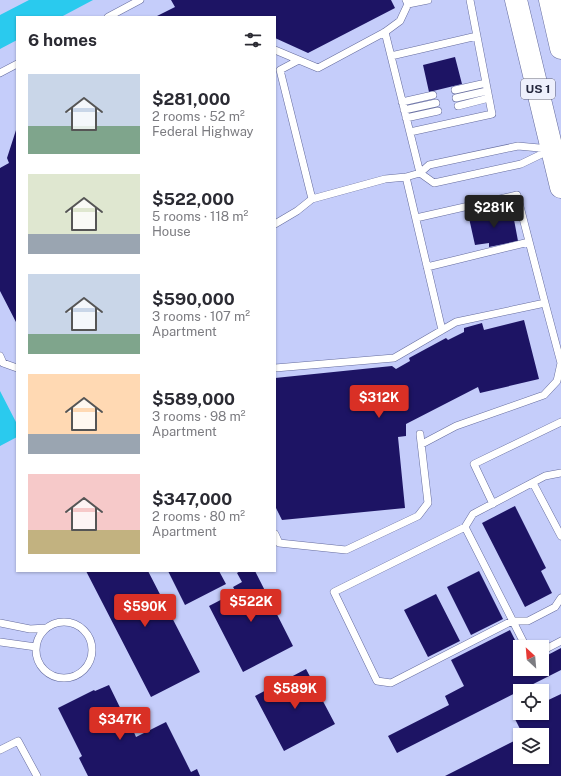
<!DOCTYPE html>
<meta charset="utf-8">
<style>
body{margin:0;font-family:"Public Sans",sans-serif;background:#f7f7f7;color:#2b2b33;height:100vh;display:flex;flex-direction:column;font-size:15px;white-space:nowrap}
*{box-sizing:border-box;margin:0}
p{font-size:13px;color:#7c7c81}
.icon{flex:none;width:22px;height:22px;fill:none;stroke:currentColor;stroke-width:2;stroke-linecap:round;stroke-linejoin:round}
.map{position:relative;flex:1;overflow:hidden}
.panel{position:absolute;left:16px;top:16px;width:260px;height:556px;display:flex;flex-direction:column;background:#fff;border-radius:0px;box-shadow:0 1px 3px #0004}
.panel>*{flex:none}
.needle{width:26px;rotate:334deg}
.tools{position:absolute;left:513px;top:640px;display:grid;gap:8px}
.tools a{display:grid;place-items:center;width:36px;height:36px;border-radius:0px;background:#fff;box-shadow:0 1px 3px #0004;font-size:20px}
.price{position:absolute;translate:-50% -34px;padding:0 9px;border-radius:4px;background:#d93025;color:#fff;font-size:13px;line-height:26px;filter:drop-shadow(0 1px 2px #0008)}
.price::after{content:'';position:absolute;left:50%;top:24px;width:12px;height:9px;margin-left:-6px;background:inherit;clip-path:polygon(0 0,100% 0,50% 100%)}
.price.active{background:#222;color:#fff}
ul{padding:0;list-style:none}
li{display:flex;align-items:center;gap:12px;height:100px;padding:0 12px}
li span{display:grid;place-items:center;flex:none;width:112px;height:80px;border-radius:0px;color:#555}
li>.icon{margin-inline-start:auto}
span .icon{width:48px;height:48px;fill:#fffc;stroke-width:1}
li b{font-size:17px}
h2{display:flex;justify-content:space-between;align-items:center;height:48px;padding:0 12px;font-size:17px}
.map>svg:first-child{display:block}
.water{fill:#2acaee}
.building{fill:#1d1464}
.lines{fill:none;stroke-linecap:round;stroke-linejoin:round}
.lane-casing{stroke:#656c9e;stroke-width:8}
.primary-casing{stroke:#656c9e;stroke-width:23}
.lane{stroke:#fff;stroke-width:7}
.primary{stroke:#fff;stroke-width:22}
.labels{text-anchor:middle;dominant-baseline:central;stroke-width:4;stroke-linejoin:round;paint-order:stroke}
.shield{fill:#eef0fc;stroke:#616376;stroke-width:1}
.shield-label{font-size:12px;font-weight:bold;fill:#24273d}
</style>
<div class="map">
<svg width="561" height="776" viewBox="0 0 561 776">
<rect width="100%" height="100%" fill="#c5cdfa"/>
<!-- water -->
<path class="water" d="M29,0H93L61,17H17V40L0,49V15Z
M0,391L17,424V437L0,446Z"/>
<!-- building -->
<path class="building" d="M171,0H391L395,8L308,53L275,38V17H155L175,7Z
M455,57L462,84L429,92L423,65Z
M17,127V324L0,291V168L9,163L7,158Z
M512,209L518,241L489,247V243L475,245L469,218Z
M524,320L539,379L480,393L478,387L406,424V436L398,437L405,508L282,520L275,506V378L392,366L396,369L410,361L409,358L446,338L448,340L464,332V328L482,323L484,330Z
M515,506L546,568L541,571L552,593L525,607L482,523Z
M86,571H148L200,672L151,697Z
M168,571H219L226,584L185,605Z
M240,571H255L293,646L243,672L209,606L236,592L233,587L242,582L237,573Z
M479,571L503,619L471,635L447,587Z
M436,594L460,641L428,657L404,610Z
M510,630L520,650V669H542V658L561,648V670L397,753L388,736L449,705L445,696L464,686L451,660Z
M306,669L335,724L284,751L255,696Z
M109,685L131,730H133L136,737L166,722L191,772L197,769L200,776H88L79,758L82,756L58,708L94,690L95,691Z
M561,694V776H445L520,738V757H542V735H523L514,717L523,713H542V703Z"/>
<g class="lines">
<defs>
<path id="lane" d="M408,4L428,0
M108,17L140,0
M385,32L420,173L434,183L521,164L550,150
M275,50L318,68L385,32L400,21L408,4L406,0
M391,56L477,36
M297,61L280,70L312,199L385,179L406,177L420,173L429,165L518,146L550,149
M0,73L17,64
M455,90L486,83
M456,98L487,91
M402,102L433,95
M458,106L489,98
M404,110L436,103
M406,118L438,111
M410,132L492,114L470,0
M406,177L442,330
M416,218L517,195L545,303
M275,224L297,211L312,199
M427,267L529,242
M0,356L3,363L17,368
M275,368L394,358L456,322L545,303L561,363
M422,444L456,426L544,395L557,381L561,363
M533,483L561,536
M493,504L474,464L561,422
M465,527L334,592L377,681L391,683L512,621H528L555,607L561,598
M275,534L279,543L346,550L418,516L428,503L420,434
M36 650a28 28 0 1 1 56 0a28 28 0 1 1-56 0Z
M0,623L30,629L46,628
M0,642L36,647
M526,647L465,527L473,514L545,476L561,473
M542,651L561,641
M0,750L18,741L37,776"/>
<path id="primary" d="M516,0L561,187
M550,0L561,48"/>
</defs>
<!-- lane casing -->
<use href="#lane" class="lane-casing"/>
<!-- primary casing -->
<use href="#primary" class="primary-casing"/>
<!-- lane -->
<use href="#lane" class="lane"/>
<!-- primary -->
<use href="#primary" class="primary"/>
</g>
<g class="labels">
<!-- shield labels -->
<rect class="shield" x="521" y="79" width="34" height="20" rx="3"/>
<g class="shield-label">
<text x="538" y="89">US 1</text>
</g>
</g>
</svg>
<div class="tools">
<a><svg class="needle" viewBox="-14 -14 28 28"><path d="M0-13l5 13h-10z" fill="#e53935"/><path d="M0 13l5-13h-10z" fill="#7c7c81"/></svg></a>
<a><svg class="icon" aria-label="locate" viewBox="0 0 24 24"><circle cx="12" cy="12" r="6"/><path d="M12 2v4M12 18v4M2 12h4M18 12h4"/></svg></a>
<a><svg class="icon" aria-label="layers" viewBox="0 0 24 24"><path d="M12 4l9 5-9 5-9-5zM3 14l9 5 9-5"/></svg></a>
</div>
<b class="price active" style="left:494px;top:229px">$281K</b>
<b class="price" style="left:379px;top:419px">$312K</b>
<b class="price" style="left:251px;top:623px">$522K</b>
<b class="price" style="left:145px;top:628px">$590K</b>
<b class="price" style="left:295px;top:710px">$589K</b>
<b class="price" style="left:120px;top:741px">$347K</b>
<section class="panel">
<h2>6 homes<svg class="icon" aria-label="filters" viewBox="0 0 24 24"><path d="M4 7h16M4 17h16"/><circle cx="9" cy="7" r="2"/><circle cx="15" cy="17" r="2"/></svg></h2>
<ul>
<li><span style="background:linear-gradient(#c9d6e8 65%,#7fa58c 0)"><svg class="icon" aria-label="home" viewBox="0 0 24 24"><path d="M3 11l9-7 9 7M6 9v11h12V9"/></svg></span><div><b>$281,000</b><p>2 rooms · 52 m²</p><p>Federal Highway</p></div></li>
<li><span style="background:linear-gradient(#dfe7d0 75%,#9aa5b1 0)"><svg class="icon" aria-label="home" viewBox="0 0 24 24"><path d="M3 11l9-7 9 7M6 9v11h12V9"/></svg></span><div><b>$522,000</b><p>5 rooms · 118 m²</p><p>House</p></div></li>
<li><span style="background:linear-gradient(#c9d6e8 75%,#7fa58c 0)"><svg class="icon" aria-label="home" viewBox="0 0 24 24"><path d="M3 11l9-7 9 7M6 9v11h12V9"/></svg></span><div><b>$590,000</b><p>3 rooms · 107 m²</p><p>Apartment</p></div></li>
<li><span style="background:linear-gradient(#ffd9b3 75%,#9aa5b1 0)"><svg class="icon" aria-label="home" viewBox="0 0 24 24"><path d="M3 11l9-7 9 7M6 9v11h12V9"/></svg></span><div><b>$589,000</b><p>3 rooms · 98 m²</p><p>Apartment</p></div></li>
<li><span style="background:linear-gradient(#f6c9c9 70%,#c2b280 0)"><svg class="icon" aria-label="home" viewBox="0 0 24 24"><path d="M3 11l9-7 9 7M6 9v11h12V9"/></svg></span><div><b>$347,000</b><p>2 rooms · 80 m²</p><p>Apartment</p></div></li>
</ul>
</section>
</div>
